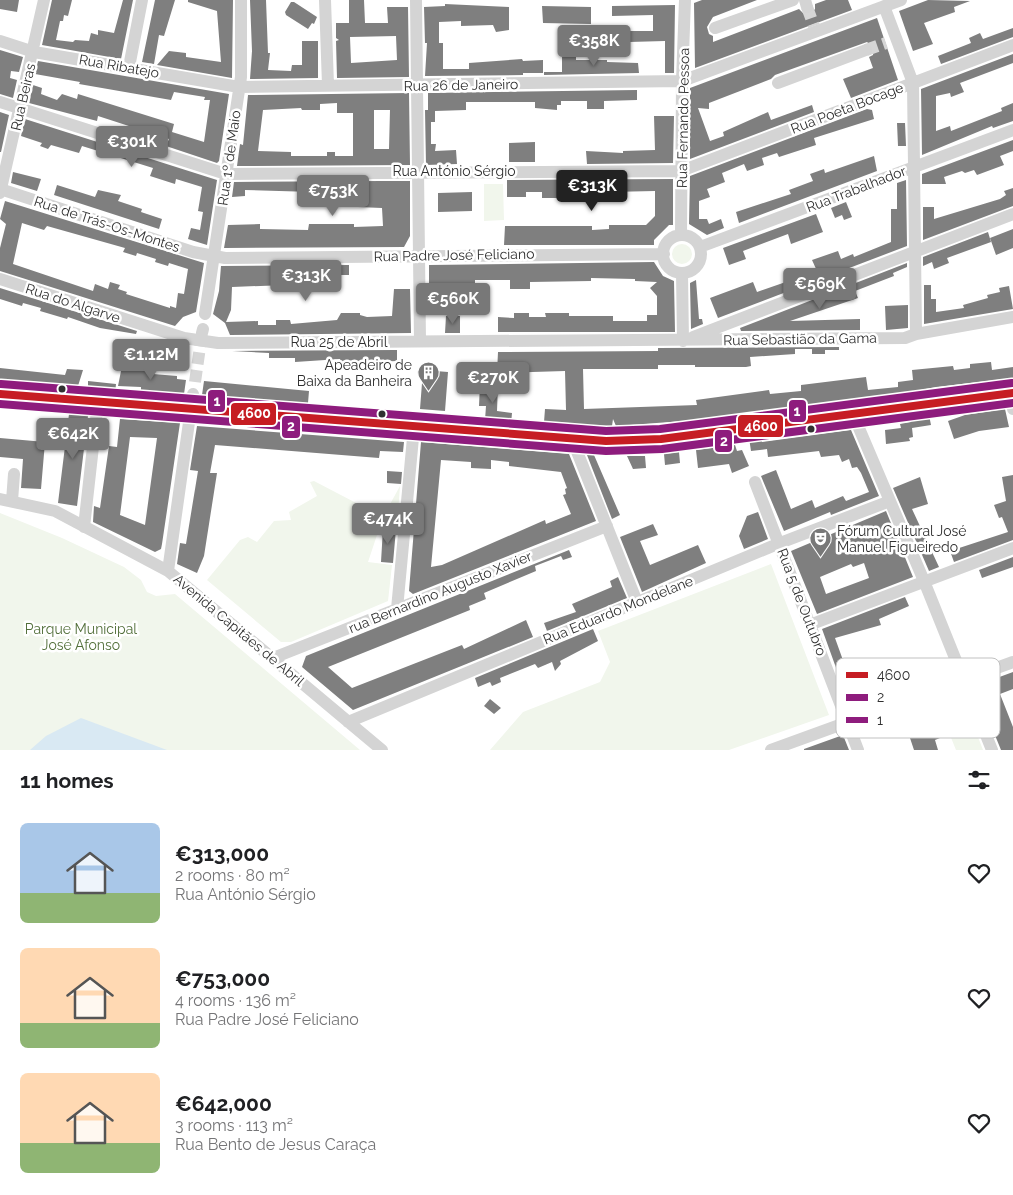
<!DOCTYPE html>
<meta charset="utf-8">
<style>
body{margin:0;font-family:Raleway,sans-serif;background:#f2f2f2;color:#202124;height:100vh;display:flex;flex-direction:column;font-size:19px;white-space:nowrap}
*{box-sizing:border-box;margin:0}
p{font-size:16px;color:#757577}
.icon{flex:none;width:28px;height:28px;fill:none;stroke:currentColor;stroke-width:2;stroke-linecap:round;stroke-linejoin:round}
.map{position:relative;height:750px;overflow:hidden}
.panel{display:flex;flex-direction:column;background:#fff;flex:1}
.panel>*{flex:none}
.price{position:absolute;translate:-50% -42px;padding:0 11px;border-radius:5px;background:#787878;color:#fff;font-size:16px;line-height:32px;filter:drop-shadow(0 1px 2px #0008)}
.price::after{content:'';position:absolute;left:50%;top:30px;width:15px;height:11px;margin-left:-8px;background:inherit;clip-path:polygon(0 0,100% 0,50% 100%)}
.price.active{background:#222;color:#fff}
ul{padding:0;list-style:none}
li{display:flex;align-items:center;gap:15px;height:125px;padding:0 20px}
li span{display:grid;place-items:center;flex:none;width:140px;height:100px;border-radius:8px;color:#555}
li>.icon{margin-inline-start:auto}
span .icon{width:60px;height:60px;fill:#fffc;stroke-width:1}
li b{font-size:21px}
h2{display:flex;justify-content:space-between;align-items:center;height:60px;padding:0 20px;font-size:21px}
.map>svg:first-child{display:block}
.green{fill:#f1f6ec}
.water{fill:#d9e9f3}
.building{fill:#7f7f7f;fill-rule:evenodd}
.lines{fill:none;stroke-linecap:round;stroke-linejoin:round}
.minor-tunnel{stroke:#d6d6d6;stroke-width:12;stroke-dasharray:12 6;stroke-linecap:butt}
.minor{stroke:#d4d4d4;stroke-width:12}
.major{stroke:#c8c8c8;stroke-width:15}
.bus-1-casing{stroke:#fff;stroke-width:11}
.bus-2-casing{stroke:#fff;stroke-width:11}
.bus-3-casing{stroke:#fff;stroke-width:11}
.bus-1{stroke:#c61d23;stroke-width:8}
.bus-2{stroke:#8e1c7d;stroke-width:8}
.bus-3{stroke:#8e1c7d;stroke-width:8}
.bus-dot{fill:#303030;stroke:#fff;stroke-width:2}
.labels{text-anchor:middle;dominant-baseline:central;stroke-width:5;stroke-linejoin:round;paint-order:stroke}
.street-label{font-size:14px;fill:#303030;stroke:#fff}
.poi-label{font-size:14px;fill:#303030;stroke:#fff;text-anchor:end}
.park-label{font-size:14px;fill:#526f3a;stroke:#fff}
.key{fill:#fff;stroke:#c1c1c1;stroke-width:1}
.key-label{font-size:14px;fill:#303030}
.line-badge{stroke:#fff;stroke-width:2}
.badge-label{font-size:14px;text-anchor:middle;font-weight:bold;fill:#fff}
</style>
<div class="map">
<svg width="1013" height="750" viewBox="0 0 1013 750">
<rect width="100%" height="100%" fill="#fff"/>
<!-- green -->
<path class="green" d="M484,184H503L504,220L484,221Z
M672 254a10 10 0 1 1 20 0a10 10 0 1 1-20 0Z
M314,481L383,517L400,486L397,527L380,526L368,562L392,565L388,601L291,642H281L207,580L240,540L248,537L257,542L274,521L291,520L289,512L317,496L310,482Z
M0,513L62,538L124,567L141,580L147,592L156,596L175,594L360,750H0Z
M771,564L829,715L729,750H490L523,712L600,682L610,662L598,631Z
M964,701L983,750H956L940,710Z"/>
<!-- water -->
<path class="water" d="M81,718L167,750H30L46,736Z"/>
<!-- building -->
<path class="building" d="M0,0H19L17,12L0,9Z
M52,0H72L68,16L64,15L63,21H60L56,40L73,42L75,40L89,41L91,33L98,35V30L114,33L123,0H133L121,59L42,45Z
M155,0H175L164,36L159,35L154,64L142,62Z
M188,0H233L232,78L157,65L169,51L186,53V57L221,62L217,11L188,2Z
M250,0H266L268,53H270L268,70L291,71L292,65H302V41H318V78L250,79L252,51Z
M349,0H364L365,23H388L387,7H408L409,77L337,78L336,41L339,40L336,38V23H349ZM396,36L397,60L351,63L350,37Z
M702,0H757L713,17L707,27L709,34L713,36V42L799,9L805,15H810L815,9V4L826,0H848L852,10L695,68L694,3Z
M928,0L970,1L954,7L955,12L924,23L933,44L913,51L899,11Z
M291,2H294L317,17L314,24L312,23L308,29L286,15L285,12Z
M445,4L509,7V30L496,32L493,25L461,26V21L439,22V43H443V69H469V63L522,59L523,61L543,60V73H523V75L425,76L427,43H425L424,7L445,6Z
M675,5L674,73H665V41L629,42V31H653V15L612,16V6Z
M542,6L591,7V24L543,23Z
M877,18L898,80L851,98L843,79L873,68L869,57L873,55L874,48L867,42L775,75L771,79L709,103V109L698,108L710,141L724,136L723,132L768,112L771,120L812,105L814,112L690,159V88Z
M1013,28V37L941,64L938,56L971,43L969,38L980,33L983,39Z
M0,50L23,57L19,72L11,71L10,78L17,80L13,98L0,94Z
M1013,54V63L960,83L964,92L951,97L950,93L936,96V131L950,126L951,131L1002,111L1001,108L1013,103V121L993,128L992,126L922,155L921,89Z
M562,57H576V60H607V62L638,63L639,73L544,75V72H562Z
M38,61L229,94L219,161L217,163L166,146L169,139L98,116L97,121L29,103L33,85L42,88L41,94L57,100L62,94L77,99L78,94L174,124L172,132L204,142L210,100H204L205,97L174,92L171,100L79,84L80,82L35,74Z
M637,90V100L604,101V109H587V101H561V105H557V110L535,108V102H466V110L435,111V122H431V144H436L435,151L456,150L457,164L426,165L425,110H428V93Z
M409,93L410,165L237,166L240,144L243,145L248,95ZM337,103V113H353V156H335V152H327V156H291V152L258,151L263,110L301,108L302,110H320V104ZM374,110H390L389,149H374Z
M867,109L872,110L874,119L814,138L816,145L779,157L777,153L762,158L764,165L747,171L744,164L722,173L725,182L707,189L710,197L699,201V219H707L709,224L721,219L724,228L707,235L689,224L690,176Z
M0,112L9,115L1,152H0Z
M654,116H674L673,163L587,164L586,151L623,153V151L655,150Z
M25,119L217,180L207,245L188,239L191,228L200,230L203,212L198,211L202,187L176,179L175,184L150,176L153,168L82,146L79,153L51,145L48,149L40,146L42,143L21,136Z
M897,123H905L906,146H898Z
M1013,140V151L1000,156L1004,165L977,175L974,170L965,173L962,171L944,177L946,184H922V174Z
M535,142V162H509V143Z
M874,156L877,171L739,223L736,212L791,194L789,190L813,181L810,174L824,169L825,173Z
M13,172L41,179L37,191L11,183Z
M673,179V225H669L654,240V245H504L505,226H592V230L609,229V225H646L655,216V191L609,192V201L576,202V198H542V192H526V197H507V180Z
M906,180L907,246L718,318L710,298L753,282L757,292L780,284L817,271L812,260L838,251L841,259L853,254L854,257L891,242V209H897V183Z
M382,181H410V236L404,247L224,248L228,225L260,224V229L308,230L309,224H354V227L383,226L382,208L334,206L333,202H322L321,193L313,192L245,190V196L232,197L234,182Z
M57,185L95,197L98,190L121,195L118,201L142,209L141,212L162,219L159,229L54,195Z
M1013,188V206L923,240V207H934V219L1000,199L1006,195L1004,191Z
M472,192V211L438,212V193Z
M5,201L204,263L196,312L183,317L175,326L0,271V248L6,224L0,219ZM22,223L44,230L47,226L125,248L123,252L136,256L137,253L156,259L155,262L168,266L169,263L188,269L184,294L178,293L176,308L170,306V308L126,294L127,292L118,289L120,285L110,282L108,289L95,284L93,291L13,264Z
M846,202L852,217L844,220L842,215L835,218L831,208Z
M816,214L823,232L791,244L788,234L743,251L746,259L729,265L723,248Z
M1013,229V248L996,255L990,238Z
M988,232L991,242L947,258L949,263L934,269L932,262L923,266V257Z
M654,262L663,276L674,281L675,332H498V317L514,318V313H529V317H546L545,313H569V316H613V321H647V315H657V296L650,288L657,282L635,281V279L591,278V281L530,282V289H510V280H475V284L445,285V298H440V310H429V265Z
M907,263V267L893,273L894,276L855,291L858,298L790,321L860,319V330L741,331L740,328Z
M349,265V275H337V283L232,287L231,310L226,322L258,321V325H276V320H290L291,324L337,320L341,313H360V315L367,317L392,316L394,289H410L411,333L230,335L225,323L213,314L219,291L221,266Z
M696,280L699,319H702L703,324L691,329L690,283Z
M924,285H931V299H936V312L964,308L963,305L988,298L987,295L1000,292L999,288L1009,286L1013,309L924,324Z
M0,288L137,331L136,334L100,328L68,317L67,319L40,311L41,308L23,303L22,306L0,299Z
M908,305V328L886,330L885,306Z
M446,316H460V333H445Z
M839,347V350H825V354H812V349H795V354L750,357L751,366L746,367H695V365H658V369H583L584,409L697,405L696,400L769,390L770,394L801,391V385L866,377L868,390L898,387V382L913,380L912,370L953,366L954,370L970,368V364L991,362L992,370L1013,367V378L936,387L915,391V396L883,400V396L697,420L616,426L613,419L612,426L585,425V430L570,429V423L544,422L545,409L566,410L565,371L497,373L498,352L658,351V348Z
M397,350V361L374,362V365L356,366L342,365L340,359L295,362V358H269V353L232,351Z
M122,366L142,368V370L154,371L153,374L177,376V379L186,380L184,394L141,390V387L118,386Z
M0,368L65,375L67,369L83,370L78,386L26,382V387L16,386V381L0,380Z
M423,370L448,372L445,411L420,409Z
M88,381L116,384L115,394L88,391Z
M204,381L309,391L308,403L202,395Z
M480,383L498,384L497,411L512,413L511,424L501,423V421L485,420L486,406H479Z
M1005,409L1009,427L979,431L954,439L948,421L965,415Z
M69,414L88,416L77,506L58,503Z
M929,415L931,425L912,428L913,437L909,438L910,441L886,444L885,430L901,428L900,424L911,422L910,417Z
M120,419L180,423L162,544L161,549L155,552L93,522L94,506L100,508L109,446L117,447ZM130,437L157,438L145,525L120,515Z
M197,426L404,442L403,452L380,451L379,458L215,445L210,473H217L204,556L197,573L177,564L180,543L186,544L198,471L190,470Z
M851,430L879,496L831,515L830,512L784,531L761,476L776,470L791,509L812,500L815,508L843,496L846,501L869,492L861,473L857,467L852,468L849,459L842,462L839,455L821,457L819,451L768,457L767,449L751,451L749,438L761,436L762,442Z
M0,438L45,442L41,489L21,488L23,459L0,457Z
M421,442L569,454L596,521L413,594L409,591ZM441,460L471,462V468L491,469V460L509,462V466L561,472L567,488L565,489L566,494L563,495L571,514L546,524L545,520L442,565L431,567Z
M735,445L737,451L742,450L749,466L732,473L729,464L698,468L696,450Z
M679,452L680,463L665,465L664,454Z
M587,455H594L620,515L612,519Z
M627,456H645L646,468L633,469Z
M387,471L402,472L401,484L387,483Z
M1013,475V540L954,562L950,551L1008,532L1002,517L999,518L994,505L1006,501L1002,477Z
M920,477L928,504L912,509L939,567L929,571L893,488Z
M886,511L913,577L817,614L791,551ZM864,563L869,578L826,594L820,577L851,564L853,567Z
M758,512L768,539L744,549L739,536L747,516Z
M653,524L658,535L640,541L650,565L698,545L706,563L642,592L620,537Z
M383,528L396,529L393,563L381,562Z
M569,550L572,557L563,560L561,556L535,566L536,571L484,593L486,599L469,606L470,610L328,667L352,688L462,645L464,649L526,620L533,637L353,710L302,667L306,656Z
M1013,557V567L982,578L979,570Z
M618,577L627,598L547,631L544,623L576,612L572,604L612,587L610,581Z
M905,597L909,606L879,619L881,625L835,638L858,702L880,695L882,701L852,712L822,629Z
M593,629L598,641L560,661L561,664L555,671L552,662L538,668L535,664L500,678L501,682L492,686L490,682L478,687L475,678Z
M1013,672V689L1000,694L1013,727V750H1001L975,686Z
M490,699L501,708L494,714L484,706Z
M934,722L940,738L935,740L938,750H914L908,732Z
M843,735L849,750H804V749Z"/>
<g class="lines">
<!-- minor-tunnel -->
<path class="minor-tunnel" d="M807,7L814,26
M866,50L886,43
M195,382L202,333"/>
<!-- minor -->
<path class="minor" d="M325,0L328,85
M416,0L420,341
M805,0L807,7
M715,28L793,0
M0,41L34,52L239,87L682,81L901,0
M129,67L142,0
M778,83L866,50
M0,102L226,174L681,171L1013,45
M0,189L193,252L225,258L664,254
M0,193L44,0
M681,235L682,81L685,0
M663 254a19 19 0 1 1 38 0a19 19 0 1 1-38 0Z
M700,247L1013,130
M682,273L683,341
M0,279L184,338L218,343L905,338L916,334L913,83L884,6
M205,314L241,77V0
M202,333L203,329
M916,334L1013,317
M693,337L1013,214
M1011,393L1013,409
M853,414L924,581L992,750
M572,439L637,602
M755,482L858,750
M0,499L55,511L168,571L382,750
M12,501L14,474
M84,527L98,402
M168,571L193,394
M397,609L414,427
M812,624L1013,548
M273,658L607,526
M348,722L780,543L890,501
M771,750L1013,662"/>
<!-- major -->
<path class="major" d="M0,394L606,441L661,439L1013,393"/>
<defs>
<path id="bus-1" d="M0,394L606,441L661,439L1013,393"/>
<path id="bus-2" d="M0,404L606,451L662,449L1013,403"/>
<path id="bus-3" d="M1,384L606,431L660,429L1012,383"/>
</defs>
<!-- bus-1 casing -->
<use href="#bus-1" class="bus-1-casing"/>
<!-- bus-2 casing -->
<use href="#bus-2" class="bus-2-casing"/>
<!-- bus-3 casing -->
<use href="#bus-3" class="bus-3-casing"/>
<!-- bus-1 -->
<use href="#bus-1" class="bus-1"/>
<!-- bus-2 -->
<use href="#bus-2" class="bus-2"/>
<!-- bus-3 -->
<use href="#bus-3" class="bus-3"/>
</g>
<!-- icons -->
<defs>
<symbol id="building-pin" viewBox="-11 -11 22 30"><path d="M0 17L-7.5 6A9.5 9.5 0 1 1 7.5 6Z" fill="#787878" stroke="#fff"/><path d="M-4-6H4V6H1V3H-1V6H-4ZM-2.5-4.3h1.7v1.8h-1.7ZM.8-4.3h1.7v1.8H.8ZM-2.5-1h1.7V.8h-1.7ZM.8-1h1.7V.8H.8Z" fill="#fff"/></symbol>
<symbol id="theatre-pin" viewBox="-11 -11 22 30"><path d="M0 17L-7.5 6A9.5 9.5 0 1 1 7.5 6Z" fill="#787878" stroke="#fff"/><path d="M-5-5.5Q0-4 5-5.5V0Q5 5 0 6Q-5 5-5 0ZM-3.3-2.5H-1v1.5H-3.3ZM1-2.5H3.3v1.5H1ZM-2.8 1Q0 5.5 2.8 1Z" fill="#fff"/></symbol>
</defs>
<g fill-rule="evenodd">
<use href="#building-pin" x="416" y="360" width="25" height="34"/>
<use href="#theatre-pin" x="808" y="526" width="25" height="34"/>
</g>
<!-- markers -->
<g class="bus-dot">
<circle cx="62" cy="389" r="4.5"/>
<circle cx="382" cy="414" r="4.5"/>
<circle cx="811" cy="429" r="4.5"/>
</g>
<g class="labels">
<!-- street labels -->
<g class="street-label">
<text transform="translate(119 66) rotate(10)">Rua Ribatejo</text>
<text transform="translate(461 85) rotate(-1)">Rua 26 de Janeiro</text>
<text transform="translate(23 97) rotate(-77)">Rua Beiras</text>
<text transform="translate(847 108) rotate(-21)">Rua Poeta Bocage</text>
<text transform="translate(683 118) rotate(-89)">Rua Fernando Pessoa</text>
<text transform="translate(229 158) rotate(-82)">Rua 1º de Maio</text>
<text x="454" y="171">Rua António Sérgio</text>
<text transform="translate(856 189) rotate(-21)">Rua Trabalhador</text>
<text transform="translate(107 224) rotate(18)">Rua de Trás-Os-Montes</text>
<text transform="translate(454 255) rotate(-1)">Rua Padre José Feliciano</text>
<text transform="translate(73 303) rotate(18)">Rua do Algarve</text>
<text transform="translate(800 339) rotate(-1)">Rua Sebastião da Gama</text>
<text x="339" y="342">Rua 25 de Abril</text>
<text transform="translate(440 592) rotate(-22)">rua Bernardino Augusto Xavier</text>
<text transform="translate(802 602) rotate(69)">Rua 5 de Outubro</text>
<text transform="translate(618 610) rotate(-22)">Rua Eduardo Mondelane</text>
<text transform="translate(239 630) rotate(40)">Avenida Capitães de Abril</text>
</g>
<!-- poi labels -->
<g class="poi-label">
<text x="412" y="365">Apeadeiro de<tspan x="412" dy="16">Baixa da Banheira</tspan></text>
<text x="837" y="531" text-anchor="start">Fórum Cultural José<tspan x="837" dy="16">Manuel Figueiredo</tspan></text>
</g>
<!-- park labels -->
<g class="park-label">
<text x="81" y="629">Parque Municipal<tspan x="81" dy="16">José Afonso</tspan></text>
</g>
</g>
<!-- legend -->
<rect x="836" y="658" width="164" height="80" rx="8" class="key"/>
<rect x="846" y="672" width="22" height="6" fill="#c61d23"/>
<rect x="846" y="694" width="22" height="7" fill="#8e1c7d"/>
<rect x="846" y="717" width="22" height="6" fill="#8e1c7d"/>
<g class="key-label">
<text x="877" y="680">4600</text>
<text x="877" y="702">2</text>
<text x="877" y="725">1</text>
</g>
<g class="line-badge">
<rect x="207" y="389" width="19" height="24" rx="5" fill="#8e1c7d"/>
<rect x="788" y="399" width="19" height="24" rx="5" fill="#8e1c7d"/>
<rect x="230" y="402" width="47" height="24" rx="5" fill="#c61d23"/>
<rect x="737" y="414" width="47" height="24" rx="5" fill="#c61d23"/>
<rect x="281" y="415" width="20" height="24" rx="5" fill="#8e1c7d"/>
<rect x="714" y="429" width="19" height="24" rx="5" fill="#8e1c7d"/>
</g>
<g class="badge-label">
<text x="217" y="406">1</text>
<text x="797" y="416">1</text>
<text x="254" y="418">4600</text>
<text x="761" y="431">4600</text>
<text x="291" y="431">2</text>
<text x="724" y="446">2</text>
</g>
</svg>
<b class="price" style="left:594px;top:67px">€358K</b>
<b class="price" style="left:132px;top:168px">€301K</b>
<b class="price active" style="left:592px;top:212px">€313K</b>
<b class="price" style="left:333px;top:217px">€753K</b>
<b class="price" style="left:306px;top:302px">€313K</b>
<b class="price" style="left:820px;top:310px">€569K</b>
<b class="price" style="left:453px;top:325px">€560K</b>
<b class="price" style="left:151px;top:381px">€1.12M</b>
<b class="price" style="left:493px;top:404px">€270K</b>
<b class="price" style="left:73px;top:460px">€642K</b>
<b class="price" style="left:388px;top:545px">€474K</b>
</div>
<section class="panel">
<h2>11 homes<svg class="icon" aria-label="filters" viewBox="0 0 24 24"><path d="M4 7h16M4 17h16"/><circle cx="9" cy="7" r="2"/><circle cx="15" cy="17" r="2"/></svg></h2>
<ul>
<li><span style="background:linear-gradient(#a9c7e8 70%,#8fb573 0)"><svg class="icon" aria-label="home" viewBox="0 0 24 24"><path d="M3 11l9-7 9 7M6 9v11h12V9"/></svg></span><div><b>€313,000</b><p>2 rooms · 80 m²</p><p>Rua António Sérgio</p></div><svg class="icon" aria-label="heart" viewBox="0 0 24 24"><path d="M12 20l-8-8c-3-5 5-10 8-4 3-6 11-1 8 4z"/></svg></li>
<li><span style="background:linear-gradient(#ffd9b3 75%,#8fb573 0)"><svg class="icon" aria-label="home" viewBox="0 0 24 24"><path d="M3 11l9-7 9 7M6 9v11h12V9"/></svg></span><div><b>€753,000</b><p>4 rooms · 136 m²</p><p>Rua Padre José Feliciano</p></div><svg class="icon" aria-label="heart" viewBox="0 0 24 24"><path d="M12 20l-8-8c-3-5 5-10 8-4 3-6 11-1 8 4z"/></svg></li>
<li><span style="background:linear-gradient(#ffd9b3 70%,#8fb573 0)"><svg class="icon" aria-label="home" viewBox="0 0 24 24"><path d="M3 11l9-7 9 7M6 9v11h12V9"/></svg></span><div><b>€642,000</b><p>3 rooms · 113 m²</p><p>Rua Bento de Jesus Caraça</p></div><svg class="icon" aria-label="heart" viewBox="0 0 24 24"><path d="M12 20l-8-8c-3-5 5-10 8-4 3-6 11-1 8 4z"/></svg></li>
</ul>
</section>
